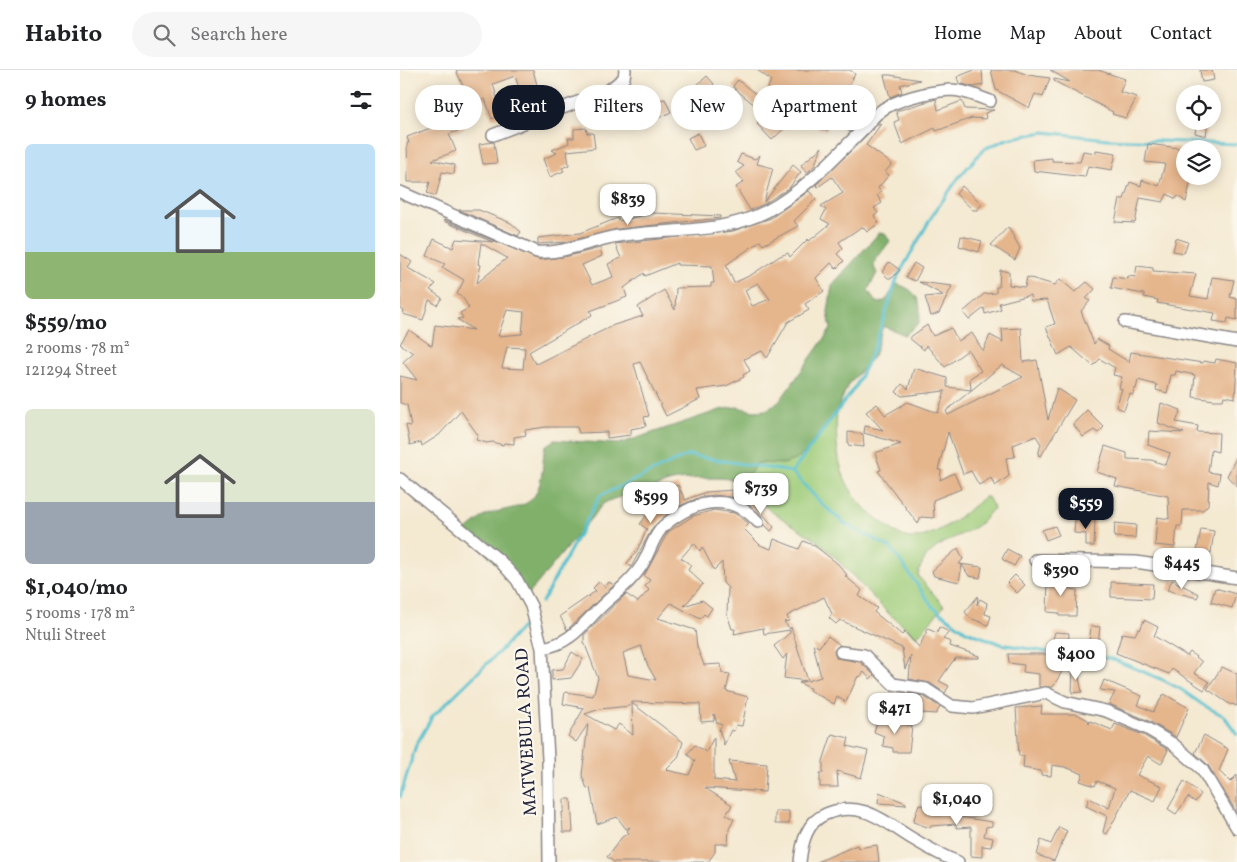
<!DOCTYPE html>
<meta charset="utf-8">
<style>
body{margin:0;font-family:Vollkorn,serif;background:#f6f6f6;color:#202124;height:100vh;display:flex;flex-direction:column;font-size:19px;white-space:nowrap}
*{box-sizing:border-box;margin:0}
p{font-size:16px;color:#757577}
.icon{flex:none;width:28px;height:28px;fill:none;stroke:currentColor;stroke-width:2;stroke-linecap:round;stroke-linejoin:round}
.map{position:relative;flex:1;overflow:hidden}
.details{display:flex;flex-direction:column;background:#fff;width:400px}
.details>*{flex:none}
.top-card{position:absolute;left:15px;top:15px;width:475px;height:45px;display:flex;gap:10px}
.buttons{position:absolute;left:776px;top:15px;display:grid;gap:10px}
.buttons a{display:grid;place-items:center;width:45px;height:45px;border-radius:50%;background:#fff;box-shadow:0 2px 12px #0003;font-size:25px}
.price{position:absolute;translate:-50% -42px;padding:0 11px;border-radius:10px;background:#fff;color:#222;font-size:16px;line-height:32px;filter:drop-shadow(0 1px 2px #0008)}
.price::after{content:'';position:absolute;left:50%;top:30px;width:15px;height:11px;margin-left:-8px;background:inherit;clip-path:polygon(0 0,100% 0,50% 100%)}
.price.active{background:#111827;color:#fff}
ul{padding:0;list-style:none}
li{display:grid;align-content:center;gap:10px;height:265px;padding:0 25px}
li span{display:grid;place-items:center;height:155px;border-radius:8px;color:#555}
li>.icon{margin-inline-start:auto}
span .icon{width:90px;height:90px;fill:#fffc;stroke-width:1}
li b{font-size:21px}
h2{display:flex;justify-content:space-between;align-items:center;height:60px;padding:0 25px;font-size:21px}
.pill{padding:0 18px;border-radius:22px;background:#fff;box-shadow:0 2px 12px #0003;font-size:18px;line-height:45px}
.pill.active{background:#111827;color:#fff}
header{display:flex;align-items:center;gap:30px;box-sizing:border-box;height:70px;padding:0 25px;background:#fff;border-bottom:1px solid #e0e0e0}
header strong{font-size:24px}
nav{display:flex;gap:28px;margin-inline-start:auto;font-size:18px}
.search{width:350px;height:45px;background:#f6f6f6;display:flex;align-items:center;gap:12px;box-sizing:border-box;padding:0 18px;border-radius:28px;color:#757577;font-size:19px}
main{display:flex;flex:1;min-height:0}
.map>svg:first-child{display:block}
.green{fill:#a0cd7b;stroke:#61785b}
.forest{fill:#80b06b;stroke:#516953}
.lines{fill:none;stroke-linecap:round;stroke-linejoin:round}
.stream{stroke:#54c0cf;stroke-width:3}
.building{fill:#e5b58c;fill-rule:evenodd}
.street-casing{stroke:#8b8686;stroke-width:14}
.street{stroke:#fff;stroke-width:11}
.labels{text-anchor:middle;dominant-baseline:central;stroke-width:4.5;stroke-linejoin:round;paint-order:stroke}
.street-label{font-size:18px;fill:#22223b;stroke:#fbf7ec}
</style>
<header>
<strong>Habito</strong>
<div class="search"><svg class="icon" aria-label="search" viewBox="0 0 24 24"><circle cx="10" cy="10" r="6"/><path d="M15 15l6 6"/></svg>Search here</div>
<nav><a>Home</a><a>Map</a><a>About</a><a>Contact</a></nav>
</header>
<main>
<section class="details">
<h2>9 homes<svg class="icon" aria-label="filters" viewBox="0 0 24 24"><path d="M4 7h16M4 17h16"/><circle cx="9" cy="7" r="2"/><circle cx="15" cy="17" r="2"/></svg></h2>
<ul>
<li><span style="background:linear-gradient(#bfe0f5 70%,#8fb573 0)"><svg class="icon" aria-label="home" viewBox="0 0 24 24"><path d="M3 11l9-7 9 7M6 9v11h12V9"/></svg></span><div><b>$559/mo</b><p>2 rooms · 78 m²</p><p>121294 Street</p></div></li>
<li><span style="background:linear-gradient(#dfe7d0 60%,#9aa5b1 0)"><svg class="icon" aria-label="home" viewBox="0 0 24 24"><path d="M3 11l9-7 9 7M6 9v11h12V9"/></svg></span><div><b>$1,040/mo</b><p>5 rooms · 178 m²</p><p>Ntuli Street</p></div></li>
</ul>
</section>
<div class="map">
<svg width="837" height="792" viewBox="0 0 837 792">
<rect width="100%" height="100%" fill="#fbf7ec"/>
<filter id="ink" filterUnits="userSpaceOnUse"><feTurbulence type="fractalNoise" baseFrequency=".02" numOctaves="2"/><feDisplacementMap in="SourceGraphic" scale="10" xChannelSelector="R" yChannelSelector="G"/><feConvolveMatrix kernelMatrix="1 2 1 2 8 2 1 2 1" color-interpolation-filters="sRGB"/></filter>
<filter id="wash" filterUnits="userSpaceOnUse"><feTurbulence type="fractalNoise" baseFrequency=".0096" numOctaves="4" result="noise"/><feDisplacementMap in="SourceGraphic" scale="20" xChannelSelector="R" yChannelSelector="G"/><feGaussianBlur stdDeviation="1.12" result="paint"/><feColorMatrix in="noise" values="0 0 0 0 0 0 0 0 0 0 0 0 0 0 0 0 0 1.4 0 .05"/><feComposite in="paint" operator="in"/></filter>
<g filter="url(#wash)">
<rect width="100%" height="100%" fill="#f4e9d1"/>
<!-- green -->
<path class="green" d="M437,340C434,390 441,424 484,454C494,461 503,469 515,468C538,466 567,442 584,427H588L594,438C588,444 582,453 575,457C552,471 524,475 518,506L544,536L517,567L488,543L431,483L416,470L369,440L344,412L357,393C406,396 411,375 437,340Z"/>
<!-- forest -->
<path class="forest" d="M479,163L485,164L490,171L475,191L474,197L477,203L468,220L475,231L480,233L487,229L496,214C517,219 523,233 519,253L505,265L483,256L474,286L448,315L437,340L408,380L397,389L384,394L357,393L344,412C329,406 289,408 272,411C262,413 253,420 243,422C228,426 216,426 203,434L127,526L65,461C71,457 77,451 83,447C98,438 127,440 135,425C144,410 142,392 145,376L154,370L219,374L323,339L337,337L354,341L366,340L379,332L431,259L428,242L432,215Z"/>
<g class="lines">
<!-- stream -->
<path class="stream" d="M392,402L422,434L445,454L491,478L533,537L566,561L601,574L654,583
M142,532L200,426L288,385L392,402L456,316L474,278L498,206L532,146L559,107L584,79L607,69L644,62L707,69L837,74
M666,588H710L763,610L782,620L803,635L824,646L837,664
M0,727L16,675L32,647L100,581L125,554"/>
</g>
<g id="blocks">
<!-- building -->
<path class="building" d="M56,0H133L137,15L120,21L115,6L93,14L99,34L119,26L123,37L92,49L85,29L69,35L64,59L49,64L56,81L32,90L55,95L54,104L42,102L36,126L27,123L30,112H8L7,73H9L7,67L41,54L37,44L62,33L56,19L63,16Z
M357,0H450L455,4L437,38L436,37L427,61L383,45L391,52L372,70L357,54L367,45L335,19L333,16L338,10L363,30L371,10Z
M574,0H582L583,15L573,17L559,13L557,7Z
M591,0H615L628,5L650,8L643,27L635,24L629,38L596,20Z
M650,0H698L725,9L720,22L737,27L726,48L712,44L713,42L654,11V9L670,12Z
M800,0H812L814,10L802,12Z
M484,5H490L520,10L500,15L502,22L490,27Z
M307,6L314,14L302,25L295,17Z
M265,29L271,42L250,52L257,30Z
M536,29L538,40L562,31L565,39L594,40L585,43L586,49L572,48L536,61L535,58L502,74L494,52L499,50L496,41Z
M458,33L467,36L464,47L450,62L445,59Z
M797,51H808L806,66L795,63Z
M479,53L481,54L466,75L492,94L485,102L489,105L478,118L481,122L477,125L482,133L474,138L478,143L474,146L479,153L467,162L463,157L460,158L439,172L443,178L437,184L444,191L436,199L431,193L416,208L424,221L405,234L409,240L388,252L367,288L362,281L344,289L350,301L343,305L344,307L326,316L297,320L300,329L266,346L240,292L234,294L249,346L244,347L246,356L231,359V365L207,368V362L179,363L177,357H146L125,360L126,365L114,367V374L104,373L103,375L92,372L87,373L76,370L78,365L61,341L39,365L22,376L21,372L10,375L6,355L11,356L7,335L0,333V306L17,310L3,292L13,283L0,274L9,260L32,276L35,255L74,260L57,249L63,248L60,243L69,238L63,228L57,224L64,210L42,197L45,194L27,186L34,169L53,178L56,169L93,172L43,151L44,150L140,190L169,186L200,178L202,186L182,195L192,215L213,207L208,194L221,188L215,174L333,161L371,148L409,121L416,129L394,151L398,156L363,175L360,171L326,195L334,213L351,205L380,186L388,183L390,187L408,169L409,171L430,154L421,149L426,140L421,136L443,123L432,107L418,117L416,115ZM81,173L107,188L77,213L81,195L78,194ZM277,193V195L312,196L314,213H311V217L276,218L275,240L264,220L238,237L243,246L214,255L136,294L129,282L192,245L190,241L227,227L224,218L244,203L245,206ZM358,213L370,229L352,236L345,220ZM107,240L124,242L122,264L98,266ZM107,277L125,278L123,299L102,298Z
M186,58L187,63H193L195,78L167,81L169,95L162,98L164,101L150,107L143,89L157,83L152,80L169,73L168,68H174V59Z
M298,63L304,76L294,80L288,68Z
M94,72L97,93L83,94L79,74Z
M748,74L779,78L778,92L785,95V108L791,109L786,132L778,126L776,129L767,124L763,132L740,128L735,153L715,152L720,129H724L730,112L741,116L742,110L759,116L765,94L745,92Z
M422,77L414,96L407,103L401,95Z
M696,80L716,83L712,100L688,96L685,107L634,101L633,90L652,88V91L680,92L683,81L696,83Z
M341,84L355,89L360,85L357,94L373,98L364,132L393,95L401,102L389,118L364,134L350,140L336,117L344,112L336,102L344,96L337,92Z
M562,116L582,134L577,140H573L556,124Z
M59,140H79L111,153L121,162L118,166Z
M253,143L320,146V148L217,159L166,172L138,174V168L180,163L218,148L219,151Z
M608,157L620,178L615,190L591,175Z
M561,166L582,171L579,182L559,176Z
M776,168L788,172L784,183L773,181Z
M0,184L12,192L8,198L36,214L30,220L42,228L37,235L29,230L23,250L3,244L4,241L0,238Z
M489,192L500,200L492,208H488L482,202Z
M514,193L522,198L515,211L506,207Z
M737,196L753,198V201L796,204L790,226L808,229L812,207L834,210L830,227L837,229V250L828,248L827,253L813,251L815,243L757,233L758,230L744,227V224L711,218L713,207L728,209V206L735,207Z
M600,200L609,202V215L625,217L627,207L655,215L660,209L675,222L687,212L695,219L686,229L690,231L681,241L694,274L697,269L709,276L708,279L729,292L731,282L803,293V291L815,293L816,289L837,293L835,328L824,326L823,330H814L793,327L795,305L776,301L775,305H771L767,323L756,320L757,315L738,310L736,319H734L733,325L730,324L724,340L716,337L722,319L719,318L722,307L713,305L715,298L700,289L693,296L671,277L658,285L646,257L655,254L647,230L631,231L630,225L599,233L601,239L585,244L584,238L569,250L563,242L584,224L596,223V217H599Z
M519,212L552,216L539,243L531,246L525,227L543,225Z
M527,255L533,266L551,258L558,271L572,263L583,281L590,265L603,272L602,259L621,258L623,292L637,290L648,350L657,318L675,330L641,386L638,385L641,374L636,366L613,375L615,387L606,388L609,406L595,416L591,408L579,415L571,401L563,404L548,362L538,400H541L540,410L554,403L561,419L533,430L534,448L521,447L518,454L478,401L481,400L475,383L501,374L464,363L465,356L483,360L466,342L477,334L485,345L508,332L538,343L545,321L502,326L496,322L502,314L508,319L514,298L547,308V317L571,320L570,308L581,301L568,280L545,297L526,275L524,280L509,268ZM602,295L623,307L548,345L546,341Z
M761,333L781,340L776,352L798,356L797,362L819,363L818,382L811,380L808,402L820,404L818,415L809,412L808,435L803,440H783L782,456H777L775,477L755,475L757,447L769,449L768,426L715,416L717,409L697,402L705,376L727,383V389L751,390L766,395L770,383L748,375L749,361L784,363L758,353Z
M687,340L704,357L698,363L694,360L683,367L673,354Z
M448,362L463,364L464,377L448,375Z
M837,386V417L827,406Z
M278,415L285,430L306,422L333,420L332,427L335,428L314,425L300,427L275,438L269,418Z
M259,429L271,441L253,457L231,497L227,493L237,481L247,459L240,454Z
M350,429L374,457L371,461L365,455L363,447L343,431L347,433Z
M314,440L334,443L343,449L349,454L344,459L360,475L371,479L374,469L399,479L403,471L415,476L438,494L447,505L445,506L462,520L459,526L477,538L474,542L502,565L505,562L519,577L528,559L537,563L539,557L549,562L543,569L551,572L550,576L579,586V588H556L553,591L539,611L549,616L545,623L530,613L509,609L511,585L505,599L502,578L440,550L436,554L429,548L432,544L424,527L387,546L389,551L384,552L390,559L391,557L408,611L421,607L413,574L419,577L428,566L440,575L434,581L436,588L460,592L474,605L470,609L464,602L460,607L458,606L446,632L437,627L434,634L409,620L410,618L399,613L406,611L384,608L387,584L383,589L374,576L390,563V560L364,564L363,558L334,564L335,559H332L327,544L328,518L323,513L322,492L314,500L302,477L300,481L294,473L281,488L291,495L288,500L303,514L284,536L302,530L312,538L307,546L304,544L300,549L271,533L258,548L295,560L297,577L304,595L321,594L322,603L330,604L326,621L348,627L342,656L336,655L334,661L331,660L324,675L319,659L322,655L317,653L314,644V651L301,652L300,634L231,632L230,636L200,639L185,644L214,660L219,654L233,665L232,633L283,672L278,688L266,700L289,705L295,691L287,684L295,675L306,682L314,667V710L335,712L329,691L367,694L365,722L305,718L332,735L326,745L334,749L329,759L328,774H315V782L308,792H214L207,787L222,767L229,763L227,761L230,757L226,759L217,747L197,754L190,718L187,719L182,705L188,654L176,672L168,666L184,638L163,634L165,622L193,626L198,608L184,572V565L226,524L238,532L249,520L245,516L250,510L244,506L268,462L293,446ZM241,576L248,596L256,610L228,605L223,583Z
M675,450H695L694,476H686V464L674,463Z
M715,453L736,455L735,468L714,467Z
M655,456L659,465L646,470L642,460Z
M801,459L814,461L811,483L797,481Z
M558,478L563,489L559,494L582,497L580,508L569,506L562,495L559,512L534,506L532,501Z
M607,479L620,486L614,496L602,489Z
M615,505L625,515L617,523L607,513Z
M648,506L670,507V519L677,520L676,546H659V543L647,542Z
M772,510L799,524L797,528L767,520Z
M199,512L205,517L209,512L214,515L167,560L160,546L196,521L193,518Z
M711,512L753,514L752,529L711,527Z
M815,518L836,524L832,538L811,532Z
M578,526L577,535L580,529L587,533L585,544L591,546L588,555L570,548L565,542Z
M744,550L758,557L754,566L787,586L790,582L802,592L794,603L809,612L804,620L772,599L769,604L716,583L722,563L735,565L738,559L740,560Z
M691,556L700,557L697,583L688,582Z
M655,562L669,563L668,575L676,577L653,617H639V604L623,602L624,595L609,593L608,584H649Z
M172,582L183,589L171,608L152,610V600L163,599Z
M673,594H676L682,622L672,623Z
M822,597L837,604V636L832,634L831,635L807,619Z
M704,610L742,626L738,635L753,642L764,624L789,638L776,667L749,651L709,634L715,622L700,620Z
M508,624L523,626L540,637L536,644L507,642Z
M642,636L641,644H677L688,650L689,654L690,651L712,660L715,654L743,665L768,680L761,694L748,686L737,705L762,716L755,731L730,720L707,764L703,762L707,746L686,736L689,728L709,738L715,718L697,711L695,716L680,711L683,704L665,697L652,695L651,706L641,705V701L623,698L624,686H619L616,638Z
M478,649L512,656L509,682H493V678L483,676L484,666L474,662Z
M432,664L449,668L447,676L468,681L461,708L437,701L438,717H420V703H423V691Z
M804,665L828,679L819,701L830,712L837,705V743L808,695L795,683Z
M784,711L801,724L795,732L788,727L776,744L768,739Z
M479,722L506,733V735L478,733Z
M164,729H171L173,762H163L162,742H164Z
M519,734L539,741L538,745L560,743V747L592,752V756L586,757L584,766L593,768L591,777L582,776V787L571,786V757L556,758V754L531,756L530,758L513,752Z
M375,741H389V754H375Z
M659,757L667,761L654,791L637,785L641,770L651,774Z
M457,775L458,778L477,775L479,792H417Z"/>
</g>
</g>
<g filter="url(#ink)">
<use href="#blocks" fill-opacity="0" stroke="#8b8686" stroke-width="1"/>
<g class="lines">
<defs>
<path id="street" d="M93,65L209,20L224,8L225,0
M0,122L137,182C165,184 191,170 218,166C268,158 321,165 367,141C404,121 435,87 465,57C469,53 473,47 478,43C494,29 528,22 550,20C563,20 577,26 590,31
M725,252L837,272
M0,409L100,491L117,510L131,536L142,578L148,689L149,792
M635,490L736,492L837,508
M142,578C172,574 184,552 205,533C218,521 232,511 242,495C250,482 254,463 267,453C296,430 332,422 358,452
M441,582L464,585L493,614L526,619L552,636L573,638L646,623L665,632L706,641L746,658L773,674L802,699L837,758
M400,792C402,773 406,752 426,744C461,729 485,752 513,769C528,778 542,786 558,792"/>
</defs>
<!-- street casing -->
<use href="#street" class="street-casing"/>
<!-- street -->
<use href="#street" class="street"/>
</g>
</g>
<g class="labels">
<!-- street labels -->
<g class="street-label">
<text transform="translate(127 662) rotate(-93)">MATWEBULA ROAD</text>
</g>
</g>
</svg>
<div class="buttons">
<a><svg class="icon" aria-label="locate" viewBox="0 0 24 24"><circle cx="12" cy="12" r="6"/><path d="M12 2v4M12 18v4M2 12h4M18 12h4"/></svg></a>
<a><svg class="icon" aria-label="layers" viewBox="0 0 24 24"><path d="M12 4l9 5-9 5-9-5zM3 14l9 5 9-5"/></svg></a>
</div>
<b class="price" style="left:228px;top:156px">$839</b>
<b class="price" style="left:361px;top:445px">$739</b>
<b class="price" style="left:251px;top:454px">$599</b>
<b class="price active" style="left:686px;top:460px">$559</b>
<b class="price" style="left:782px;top:520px">$445</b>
<b class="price" style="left:661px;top:527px">$390</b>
<b class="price" style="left:676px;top:611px">$400</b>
<b class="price" style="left:495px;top:665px">$471</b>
<b class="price" style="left:557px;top:756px">$1,040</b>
<div class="top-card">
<a class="pill">Buy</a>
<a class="pill active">Rent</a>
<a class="pill">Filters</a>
<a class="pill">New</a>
<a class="pill">Apartment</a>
</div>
</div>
</main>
